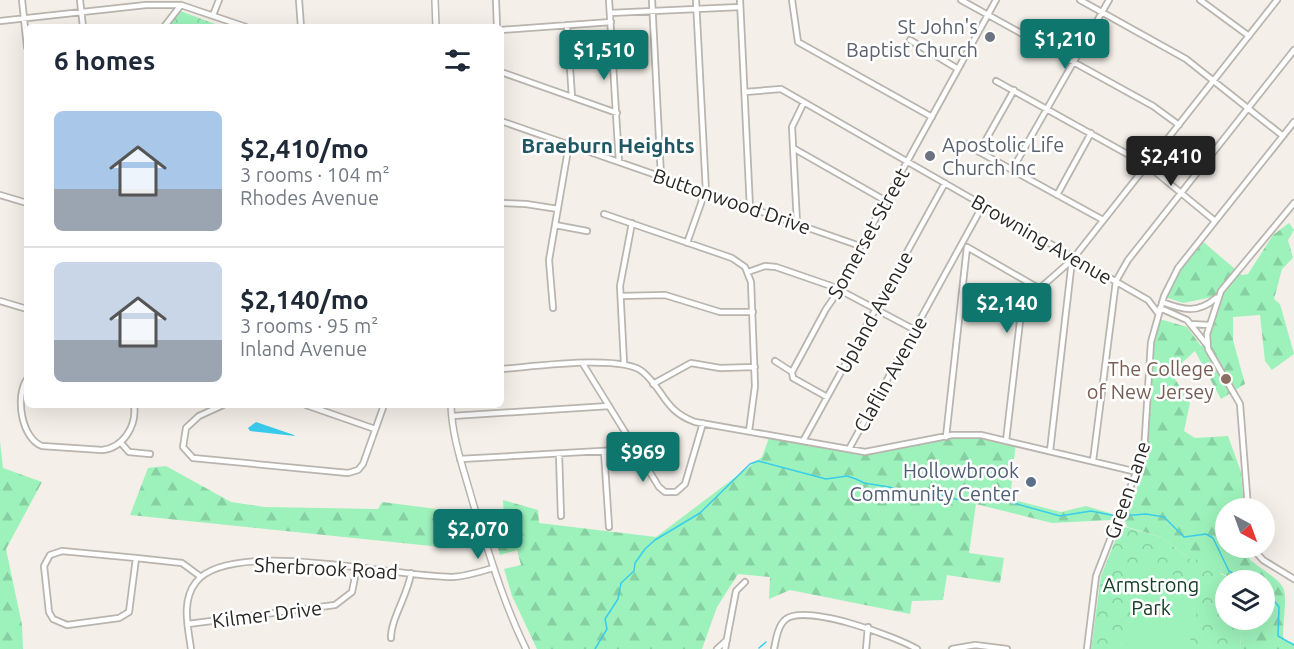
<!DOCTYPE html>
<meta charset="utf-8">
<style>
body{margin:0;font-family:Ubuntu,sans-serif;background:#f2f2f3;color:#1f2937;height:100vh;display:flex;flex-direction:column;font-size:22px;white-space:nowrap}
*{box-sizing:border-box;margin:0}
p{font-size:20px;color:#747a83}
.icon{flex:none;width:33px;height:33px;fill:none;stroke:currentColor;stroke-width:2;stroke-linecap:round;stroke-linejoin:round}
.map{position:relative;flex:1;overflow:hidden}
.sheet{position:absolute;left:24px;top:24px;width:480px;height:384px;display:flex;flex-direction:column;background:#fff;border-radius:9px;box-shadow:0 6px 24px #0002}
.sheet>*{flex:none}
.needle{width:39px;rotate:139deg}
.controls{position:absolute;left:1215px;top:498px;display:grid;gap:12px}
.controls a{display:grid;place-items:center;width:60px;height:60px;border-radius:50%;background:#fff;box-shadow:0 6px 24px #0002;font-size:30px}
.price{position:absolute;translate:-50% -51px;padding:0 14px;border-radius:6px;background:#0f766e;color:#fff;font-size:20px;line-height:39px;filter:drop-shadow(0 2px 3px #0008)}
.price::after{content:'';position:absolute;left:50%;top:36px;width:18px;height:14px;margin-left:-9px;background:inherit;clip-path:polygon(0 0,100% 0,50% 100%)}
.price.current{background:#222;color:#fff}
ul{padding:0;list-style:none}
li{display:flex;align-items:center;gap:18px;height:150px;padding:0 30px}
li+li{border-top:2px solid #e0e1e3}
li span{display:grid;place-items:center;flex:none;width:168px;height:120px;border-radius:9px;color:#555}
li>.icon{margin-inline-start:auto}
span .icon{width:72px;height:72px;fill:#fffc;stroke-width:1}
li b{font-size:26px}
h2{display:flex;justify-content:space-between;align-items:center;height:72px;padding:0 30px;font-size:26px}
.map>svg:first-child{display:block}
.forest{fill:url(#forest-firs)}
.park{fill:url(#park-crowns)}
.garden{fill:#9df2bb}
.water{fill:#39cced}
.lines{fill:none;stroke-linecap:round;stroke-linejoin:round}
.stream{stroke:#39cced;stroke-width:1.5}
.minor-casing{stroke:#b9b5ae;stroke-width:8}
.major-casing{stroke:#b9b5ae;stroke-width:8}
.minor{stroke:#fff;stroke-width:4.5}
.major{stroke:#fff;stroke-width:5}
.worship-dot{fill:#6b7280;stroke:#fff;stroke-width:2}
.education-dot{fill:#8d6e63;stroke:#fff;stroke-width:2}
.service-dot{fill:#5c6f8a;stroke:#fff;stroke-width:2}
.labels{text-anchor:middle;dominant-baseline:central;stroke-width:5;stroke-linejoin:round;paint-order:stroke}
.worship-label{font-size:20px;fill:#5b616d;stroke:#fff;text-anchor:end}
.street-label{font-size:20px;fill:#2a2825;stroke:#fff}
.education-label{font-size:20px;fill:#785e54;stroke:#fff;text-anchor:end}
.service-label{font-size:20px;fill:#4e5e75;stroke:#fff;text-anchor:end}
.park-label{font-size:20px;fill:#174028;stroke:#fff}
.neighbourhood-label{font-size:21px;font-weight:bold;fill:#1f5762;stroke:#fff}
</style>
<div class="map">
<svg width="1294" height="649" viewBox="0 0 1294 649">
<defs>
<pattern id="forest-firs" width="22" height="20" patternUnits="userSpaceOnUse" patternTransform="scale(1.5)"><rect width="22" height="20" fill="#9df2bb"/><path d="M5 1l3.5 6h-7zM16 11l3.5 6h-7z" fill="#87d0a1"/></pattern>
<pattern id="park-crowns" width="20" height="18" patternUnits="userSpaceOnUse" patternTransform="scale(1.5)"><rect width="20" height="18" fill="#9df2bb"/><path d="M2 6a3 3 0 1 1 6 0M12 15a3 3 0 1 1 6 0" fill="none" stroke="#87d0a1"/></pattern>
</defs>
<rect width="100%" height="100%" fill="#f4efe8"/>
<!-- forest -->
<path class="forest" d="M1289,223L1294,230L1288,240L1293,258L1282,269L1274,299L1280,304L1294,354L1272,370L1265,361L1260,315L1233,317V340L1245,384L1221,399L1195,351L1174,370L1175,379L1190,403L1184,431L1195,438L1228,436L1241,472L1244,508H1226V548H1248L1250,560C1294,592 1285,582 1283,636L1284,640L1294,643V649H1240L1242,620H1264V580H1234L1199,561L1190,559L1161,537L1127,527L1124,517L1144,472L1136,470L1144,443L1156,318L1187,327L1201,346L1209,342L1218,296L1183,303L1162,296L1170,278L1200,239L1242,275L1248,274L1273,235Z
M770,435L866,452L955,435L994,437L1016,442L1010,499L1061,512L1086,506L1113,514L1111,520L1052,523L976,504L969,553L1004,558L1000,583L947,575L943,600L912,601L910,614L790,590L769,599L770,577L738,574L717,607L702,649H537L512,596L504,569L521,565L517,550L500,555L488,516L504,518L503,500L538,510L539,523L656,537L762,457Z
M0,441L3,468L42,482L6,549L22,625L23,649H0Z
M166,466L231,502L265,507L378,509L382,502L468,513L477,541L441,547L130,515L148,468Z"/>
<!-- park -->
<path class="park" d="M175,9L223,27H163Z
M1121,526L1161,537L1190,559L1199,560L1208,552L1215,555L1221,574L1234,580H1226V620H1242L1240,649H1091L1101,576Z"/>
<!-- garden -->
<path class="garden" d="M1142,567L1205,583L1195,619L1133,603Z
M1133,606L1195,621L1188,649H1151L1124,642Z"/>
<!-- water -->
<path class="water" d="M256,422L294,435L295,436L250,431L248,428Z"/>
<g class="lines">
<!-- stream -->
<path class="stream" d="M1121,516L1146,514L1164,517L1184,537L1206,534L1213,538L1229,571L1245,580
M1264,596L1272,598L1279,607L1278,636L1294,645
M759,648L766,642
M595,649L607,629L605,619L618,599L621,583L634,571L635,563L645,549L655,540L700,513L750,464L758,461L826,479L847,476L856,479L864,483L889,487L917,495L929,492L959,500L999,499L1060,516L1091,511L1116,516"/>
<defs>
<path id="minor" d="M22,0L27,47
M80,0L83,27
M299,0L301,27
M496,0L497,27
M609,0L619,162
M652,0L661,177
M696,0L706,192
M740,0L750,208
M792,0L798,42L932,117
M961,0L1153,106L1179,125
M1080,0L1186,59L1283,136
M1200,0L1249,36
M610,13L740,7
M213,15L219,0
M0,21L146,5H181L246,27
M567,25L572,97
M164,27L181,5
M501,30L611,22
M910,40L958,69
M501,72L617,113
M996,81L1147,165L1215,221
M745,92L781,89L1148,300L1158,313
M501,121L860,246
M965,144L1103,220
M793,148L886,201
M979,152L1014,90
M1012,170L1109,0
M0,195L27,203
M1057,195L1091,133
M501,203L526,204L558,209
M604,214L732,258L745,267L751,282L755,386L749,431
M797,223L792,127L804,102
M555,225L587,231
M687,243L705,192
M967,247L1040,289
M748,272L765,266L776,267L834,287L915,330
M621,296L665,295L720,312H753
M0,301L27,309
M1162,302C1183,310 1198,314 1216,298
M553,308L549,260L569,144
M1160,308L1187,320L1207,345
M1191,324L1209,325
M775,361L792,372L793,378L827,397
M624,363L620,286L632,223
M583,364L659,487L665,492H676L685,484L703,423
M501,369C531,367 622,354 643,372C664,390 664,411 695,422L865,452L952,435H981L1137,472
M792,372L826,309L849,276L859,249L996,0
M27,379C15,396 21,438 42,446L102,450C123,448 137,426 134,405
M653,384L691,363L720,368L755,367
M223,405L199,416L186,428L183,447L193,458L348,473L358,470L363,464L384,405
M306,405L375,429
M452,416L609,406
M946,437L967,247
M803,441L945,183
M1006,441L1022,304L1072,260
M121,443L129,452L150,454
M849,449L983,205
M604,451L609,527
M1050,451L1072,260L1277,0
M559,454L561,516
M460,459L636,449
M1093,461L1116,281L1128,260L1294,50
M1248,508L1240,404L1208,349L1207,334L1221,291L1294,203
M1252,548L1263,560L1294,579
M62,551L136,558L129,612L119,618L67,625L53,619L49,612L44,566L50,555Z
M136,558L182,563L201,577
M188,624L335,605L352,592L357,567
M391,638C391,618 408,595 411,573
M191,649C188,627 181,601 196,582C232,537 398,578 453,577C467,576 480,572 493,568
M717,649L727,640
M725,649L736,591L745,582
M774,649C776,639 778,625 786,619C807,604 895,636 917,649
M866,649L868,627
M952,649L975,645L1007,649
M1087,649L1096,576L1144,452L1151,342L1164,296L1178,268L1294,122"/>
<path id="major" d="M435,0L436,27
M451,405C452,439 464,470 473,503C489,553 503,602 526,649"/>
</defs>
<!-- minor casing -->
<use href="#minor" class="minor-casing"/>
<!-- major casing -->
<use href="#major" class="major-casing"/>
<!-- minor -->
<use href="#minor" class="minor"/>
<!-- major -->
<use href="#major" class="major"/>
</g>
<!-- markers -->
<g class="worship-dot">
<circle cx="990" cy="37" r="6"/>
<circle cx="930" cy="156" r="6"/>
</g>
<circle class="education-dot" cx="1226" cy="379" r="6"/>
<circle class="service-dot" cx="1031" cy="482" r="6"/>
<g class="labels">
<!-- worship labels -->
<g class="worship-label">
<text x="978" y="26">St John's<tspan x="978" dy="23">Baptist Church</tspan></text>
<text x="942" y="144" text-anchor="start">Apostolic Life<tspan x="942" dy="23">Church Inc</tspan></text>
</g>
<!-- street labels -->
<g class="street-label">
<text transform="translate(732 201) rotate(19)">Buttonwood Drive</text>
<text transform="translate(868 233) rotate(-61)">Somerset Street</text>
<text transform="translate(1042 239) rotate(30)">Browning Avenue</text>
<text transform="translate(874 312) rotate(-61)">Upland Avenue</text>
<text transform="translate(890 374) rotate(-61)">Claflin Avenue</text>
<text transform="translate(1127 490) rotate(-71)">Green Lane</text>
<text transform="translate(326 568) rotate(3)">Sherbrook Road</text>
<text transform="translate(267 614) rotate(-7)">Kilmer Drive</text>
</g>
<!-- education labels -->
<g class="education-label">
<text x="1214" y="368">The College<tspan x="1214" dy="23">of New Jersey</tspan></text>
</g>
<!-- service labels -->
<g class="service-label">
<text x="1019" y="470">Hollowbrook<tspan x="1019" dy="23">Community Center</tspan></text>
</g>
<!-- park labels -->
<g class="park-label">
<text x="1151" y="584">Armstrong<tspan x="1151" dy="23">Park</tspan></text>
</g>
<!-- neighbourhood labels -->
<g class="neighbourhood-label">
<text x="608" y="145">Braeburn Heights</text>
</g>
</g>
</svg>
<div class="controls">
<a><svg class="needle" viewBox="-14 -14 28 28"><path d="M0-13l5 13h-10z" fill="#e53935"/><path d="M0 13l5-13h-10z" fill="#747a83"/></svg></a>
<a><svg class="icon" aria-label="layers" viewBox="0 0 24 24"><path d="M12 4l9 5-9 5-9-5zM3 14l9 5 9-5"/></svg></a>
</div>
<b class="price" style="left:1065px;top:70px">$1,210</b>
<b class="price" style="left:604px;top:81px">$1,510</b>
<b class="price current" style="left:1171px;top:187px">$2,410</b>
<b class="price" style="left:1007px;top:334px">$2,140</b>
<b class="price" style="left:643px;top:483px">$969</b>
<b class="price" style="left:478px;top:560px">$2,070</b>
<section class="sheet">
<h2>6 homes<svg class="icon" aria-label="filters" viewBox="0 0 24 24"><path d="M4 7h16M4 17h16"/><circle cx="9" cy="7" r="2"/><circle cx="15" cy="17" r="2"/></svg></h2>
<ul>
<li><span style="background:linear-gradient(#a9c7e8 65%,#9aa5b1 0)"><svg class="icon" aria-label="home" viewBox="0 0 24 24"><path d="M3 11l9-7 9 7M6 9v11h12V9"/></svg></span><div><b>$2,410/mo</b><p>3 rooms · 104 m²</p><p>Rhodes Avenue</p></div></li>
<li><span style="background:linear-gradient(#c9d6e8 65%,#9aa5b1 0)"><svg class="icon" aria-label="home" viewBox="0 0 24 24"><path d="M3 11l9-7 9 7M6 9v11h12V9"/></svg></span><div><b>$2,140/mo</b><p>3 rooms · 95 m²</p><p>Inland Avenue</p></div></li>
</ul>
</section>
</div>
